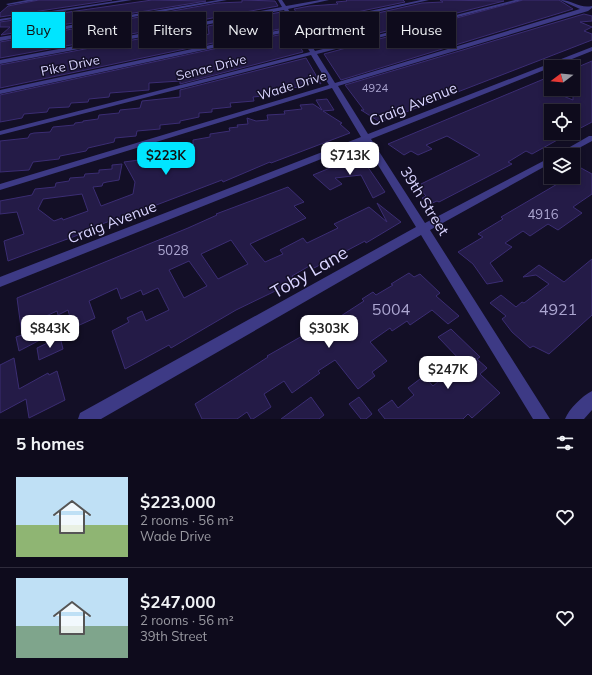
<!DOCTYPE html>
<meta charset="utf-8">
<style>
body{margin:0;font-family:Mulish,sans-serif;background:#1c1929;color:#f1f3f6;height:100vh;display:flex;flex-direction:column;font-size:15px;white-space:nowrap}
*{box-sizing:border-box;margin:0}
p{font-size:13px;color:#9b9ba3}
.icon{flex:none;width:22px;height:22px;fill:none;stroke:currentColor;stroke-width:2;stroke-linecap:round;stroke-linejoin:round}
.map{position:relative;height:419px;overflow:hidden}
.drawer{display:flex;flex-direction:column;background:#0e0b1c;flex:1}
.drawer>*{flex:none}
.banner{position:absolute;left:12px;top:12px;width:568px;height:36px;display:flex;gap:8px}
.needle{width:26px;rotate:254deg}
.tools{position:absolute;left:544px;top:60px;display:grid;gap:8px}
.tools a{display:grid;place-items:center;width:36px;height:36px;border-radius:0px;background:#0e0b1c;box-shadow:0 2px 6px #0003,0 0 0 1px #2e2b3b;font-size:20px}
.price{position:absolute;translate:-50% -34px;padding:0 9px;border-radius:8px;background:#fff;color:#222;font-size:13px;line-height:26px;filter:drop-shadow(0 1px 2px #0008)}
.price::after{content:'';position:absolute;left:50%;top:24px;width:12px;height:9px;margin-left:-6px;background:inherit;clip-path:polygon(0 0,100% 0,50% 100%)}
.price.active{background:#00e5ff;color:#111}
ul{padding:0;list-style:none}
li{display:flex;align-items:center;gap:12px;height:100px;padding:0 16px}
li+li{border-top:1px solid #2e2b3b}
li span{display:grid;place-items:center;flex:none;width:112px;height:80px;border-radius:0px;color:#555}
li>.icon{margin-inline-start:auto}
span .icon{width:48px;height:48px;fill:#fffc;stroke-width:1}
li b{font-size:17px}
h2{display:flex;justify-content:space-between;align-items:center;height:48px;padding:0 16px;font-size:17px}
.pill{padding:0 14px;border-radius:0px;background:#0e0b1c;box-shadow:0 2px 6px #0003,0 0 0 1px #2e2b3b;font-size:14px;line-height:36px}
.pill.active{background:#00e5ff;color:#111}
.map>svg:first-child{display:block}
.building{fill:#241b47;stroke:#3b2d73;fill-rule:evenodd}
.lines{fill:none;stroke-linecap:round;stroke-linejoin:round}
.minor{fill:#3d3a85;fill-rule:evenodd}
.labels{text-anchor:middle;dominant-baseline:central;stroke-width:3;stroke-linejoin:round;paint-order:stroke}
.far-number-label{font-size:11px;fill:#aca6d1}
.far-street-label{font-size:13px;fill:#d9d4ff;stroke:#130f26}
.number-label{font-size:13px;fill:#aca6d1}
.street-label{font-size:15px;fill:#d9d4ff;stroke:#130f26}
.near-number-label{font-size:16px;fill:#aca6d1}
.near-street-label{font-size:18px;fill:#d9d4ff;stroke:#130f26}
</style>
<div class="map">
<svg width="592" height="419" viewBox="0 0 592 419">
<rect width="100%" height="100%" fill="#130f26"/>
<!-- building -->
<path class="building" d="M39,0H112L0,17V13L8,6Z
M152,0L206,1L1,35L10,27H0V22Z
M242,0L275,1L278,6L207,19L191,20V23L0,58V42L217,3L242,2Z
M346,0H403L405,2L304,23L294,9L310,6L338,4L336,2L347,1Z
M440,0L504,1L320,48L307,29L422,3L443,2Z
M523,0H559L573,9L341,80L324,54Z
M281,12L289,27L0,88V65L191,29V38L209,34L208,26Z
M584,14L592,16V21L580,22L592,27L584,31L592,34V40L380,122L361,110H364L345,85Z
M292,32L303,52L180,84V81L149,83V90L110,93L109,97L89,99L88,102L71,103L69,107L49,108L47,112L24,114L22,118L0,122V95Z
M306,58L321,84L316,81L302,82L304,86L270,92L272,95L253,97L254,101L230,103L231,107L212,109V112L199,113V117L180,121V123L160,125V129L137,131L136,136L115,138L114,142L88,148L86,151L60,156L59,159L33,162L29,170L0,172V141L28,138L30,134L34,133L50,132L53,127L74,125L75,123L83,122V121L98,119L99,115L119,113L120,110L140,108L142,101L180,97V90Z
M592,61V122L573,132V108L567,111H551V133H570L532,154L526,151L508,162L512,164L439,202L437,201L430,204L422,198L426,196L420,189L424,187L421,184L480,155L447,136L426,145L432,149L418,155L411,151L404,155L388,144L551,76V91L573,100V78L579,72L573,69Z
M327,99L334,110L323,111L342,123L340,124L350,133L271,163L270,162L223,182L222,180L117,220L116,219L96,226L97,228L8,261L4,241L24,234L17,212L0,214V201L32,195L35,189L55,187L56,183L69,181L70,178L84,177L85,174L99,173V170L112,169V165L122,164L119,180L107,182L103,183L102,186L93,187L101,206L133,194L135,182L124,162L139,160L140,156L167,154L168,148L193,146V140L210,137V134L230,131L229,128L238,127L237,125L248,124L247,118L256,121L268,120L267,115L285,114L284,111L302,109L300,105L313,104L322,110L316,100ZM82,194L88,211L63,220L62,218L54,221L38,209L43,199Z
M359,161L360,164L365,163L385,192L373,198L361,175L335,178L342,184L330,190L313,175L342,163Z
M581,168L592,174V194L573,207L582,213L558,230L548,224L530,236L523,231L505,243L512,247L490,263L503,281L487,284L473,264L458,252L483,237L478,234L503,219L501,217L559,183H557L566,177H573V173Z
M288,187L304,202L294,206L306,218L250,244L265,262L283,254L280,250L303,238L307,243L338,228L334,224L369,207L387,222L377,203L401,222L366,243L365,241L314,268L311,265L292,276L296,281L236,310L171,348L169,345L125,369L112,331L129,322L127,318L142,311L146,321L169,310L158,288L143,295L141,290L121,299L117,288L89,301L95,318L73,328L68,310L58,315L57,311L35,321L40,340L19,351L16,337L22,335L17,298L188,228L217,215L216,214ZM231,240L248,264L218,279L201,254ZM189,261L207,286L184,298L169,270Z
M592,259V315L549,354L533,346L530,348L512,332L502,319L506,316L490,303L501,295L516,307L522,302L524,303L549,284L536,275L523,277L539,265L564,282Z
M409,273L414,277L420,274L440,293L436,296L459,316L448,324L432,310L410,325L407,321L392,331L390,328L370,342L387,361L372,372L375,376L358,389L335,360L318,371L320,373L292,393L284,381L264,394L271,407L253,419H251L247,412L237,419H202L195,404L268,357L267,356L325,323L327,325L364,301L362,299L373,292L376,295L393,285L391,284Z
M451,329L480,357L477,359L487,368L480,374L500,393L472,418L468,414L463,419H385L378,410L392,400L398,408L414,395L408,388L424,376L433,386L462,362L438,337Z
M60,337L63,349L39,360L37,348Z
M14,358L19,389L48,373L49,375L57,371L65,400L29,418L26,399L0,413V365Z
M311,397L324,415L319,419H281Z
M359,397L372,414L366,419H361L349,404Z"/>
<g class="lines">
<!-- minor -->
<path class="minor" d="M27,0H38L8,5L6,4Z
M122,0H132L0,21V19Z
M218,0H227L0,41V37Z
M278,0H282L286,6L320,0H329L288,9L299,26L421,0H429L301,29L315,51L515,0H522L317,54L335,83L580,9L560,0C572,0 580,9 592,6V8L588,11L338,86L368,134L592,47V51L371,139L425,223L551,157V163L430,230L550,419H533L421,235L101,419H78L80,413L416,227L364,142L0,287V277L361,137L332,88L0,190V184L329,85L311,55L0,135V131L310,52L296,30L0,94V90L294,27L284,10L0,64V60L282,7Z
M589,136H592V141L566,155H556Z
M592,391V410L584,419H565C569,409 582,396 592,391Z"/>
</g>
<g class="labels">
<!-- far-number labels -->
<g class="far-number-label">
<text x="375" y="88">4924</text>
</g>
<!-- far-street labels -->
<g class="far-street-label">
<text transform="translate(70 65) rotate(-12)">Pike Drive</text>
<text transform="translate(211 67) rotate(-14)">Senac Drive</text>
<text transform="translate(292 85) rotate(-17)">Wade Drive</text>
</g>
<!-- number labels -->
<g class="number-label">
<text x="543" y="214">4916</text>
<text x="173" y="250">5028</text>
</g>
<!-- street labels -->
<g class="street-label">
<text transform="translate(413 104) rotate(-22)">Craig Avenue</text>
<text transform="translate(425 201) rotate(58)">39th Street</text>
<text transform="translate(112 222) rotate(-21)">Craig Avenue</text>
</g>
<!-- near-number labels -->
<g class="near-number-label">
<text x="391" y="309">5004</text>
<text x="558" y="309">4921</text>
</g>
<!-- near-street labels -->
<g class="near-street-label">
<text transform="translate(309 272) rotate(-30)">Toby Lane</text>
</g>
</g>
</svg>
<div class="tools">
<a><svg class="needle" viewBox="-14 -14 28 28"><path d="M0-13l5 13h-10z" fill="#e53935"/><path d="M0 13l5-13h-10z" fill="#9b9ba3"/></svg></a>
<a><svg class="icon" aria-label="locate" viewBox="0 0 24 24"><circle cx="12" cy="12" r="6"/><path d="M12 2v4M12 18v4M2 12h4M18 12h4"/></svg></a>
<a><svg class="icon" aria-label="layers" viewBox="0 0 24 24"><path d="M12 4l9 5-9 5-9-5zM3 14l9 5 9-5"/></svg></a>
</div>
<b class="price active" style="left:166px;top:176px">$223K</b>
<b class="price" style="left:350px;top:176px">$713K</b>
<b class="price" style="left:50px;top:349px">$843K</b>
<b class="price" style="left:329px;top:349px">$303K</b>
<b class="price" style="left:448px;top:390px">$247K</b>
<div class="banner">
<a class="pill active">Buy</a>
<a class="pill">Rent</a>
<a class="pill">Filters</a>
<a class="pill">New</a>
<a class="pill">Apartment</a>
<a class="pill">House</a>
</div>
</div>
<section class="drawer">
<h2>5 homes<svg class="icon" aria-label="filters" viewBox="0 0 24 24"><path d="M4 7h16M4 17h16"/><circle cx="9" cy="7" r="2"/><circle cx="15" cy="17" r="2"/></svg></h2>
<ul>
<li><span style="background:linear-gradient(#bfe0f5 60%,#8fb573 0)"><svg class="icon" aria-label="home" viewBox="0 0 24 24"><path d="M3 11l9-7 9 7M6 9v11h12V9"/></svg></span><div><b>$223,000</b><p>2 rooms · 56 m²</p><p>Wade Drive</p></div><svg class="icon" aria-label="heart" viewBox="0 0 24 24"><path d="M12 20l-8-8c-3-5 5-10 8-4 3-6 11-1 8 4z"/></svg></li>
<li><span style="background:linear-gradient(#bfe0f5 60%,#7fa58c 0)"><svg class="icon" aria-label="home" viewBox="0 0 24 24"><path d="M3 11l9-7 9 7M6 9v11h12V9"/></svg></span><div><b>$247,000</b><p>2 rooms · 56 m²</p><p>39th Street</p></div><svg class="icon" aria-label="heart" viewBox="0 0 24 24"><path d="M12 20l-8-8c-3-5 5-10 8-4 3-6 11-1 8 4z"/></svg></li>
</ul>
</section>
